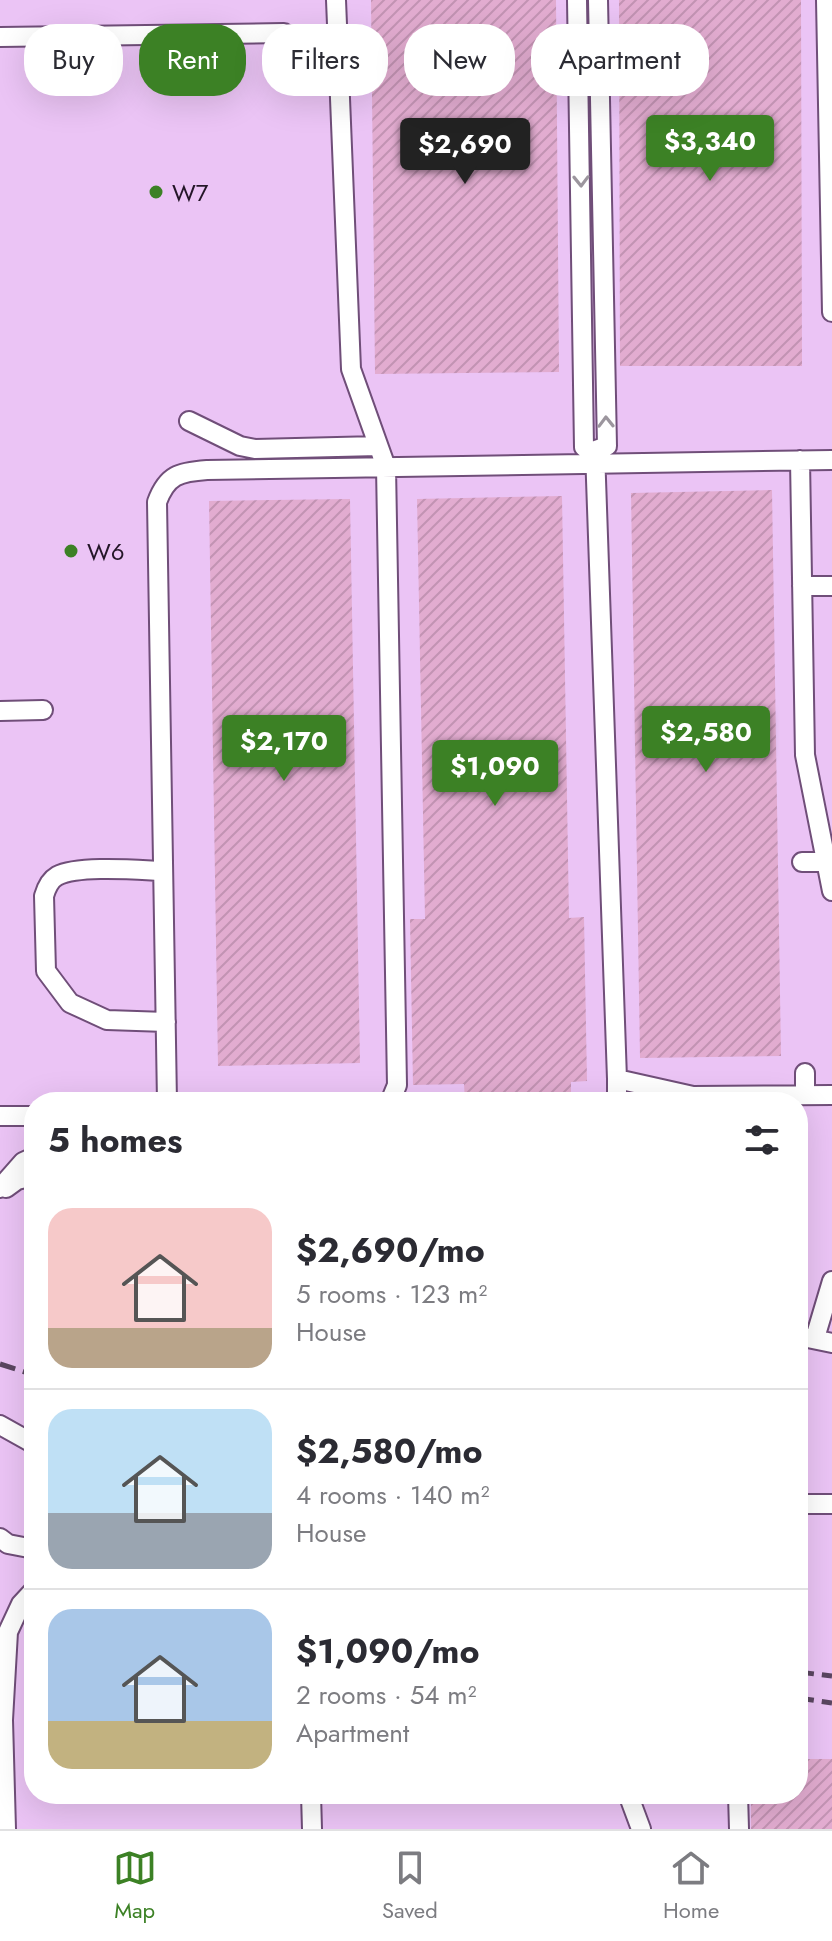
<!DOCTYPE html>
<meta charset="utf-8">
<style>
body{margin:0;font-family:Jost,sans-serif;background:#f2f2f3;color:#2b2b33;height:100vh;display:flex;flex-direction:column;font-size:30px;white-space:nowrap}
*{box-sizing:border-box;margin:0}
p{font-size:26px;color:#7c7c81}
.icon{flex:none;width:44px;height:44px;fill:none;stroke:currentColor;stroke-width:2;stroke-linecap:round;stroke-linejoin:round}
.map{position:relative;flex:1;overflow:hidden}
.drawer{position:absolute;left:24px;top:1092px;width:784px;height:712px;display:flex;flex-direction:column;background:#fff;border-radius:32px;box-shadow:0 8px 32px #0002}
.drawer>*{flex:none}
.hud{position:absolute;left:24px;top:24px;width:784px;height:72px;display:flex;gap:16px}
.price{position:absolute;translate:-50% -68px;padding:0 18px;border-radius:8px;background:#3c8125;color:#fff;font-size:26px;line-height:52px;filter:drop-shadow(0 2px 4px #0008)}
.price::after{content:'';position:absolute;left:50%;top:48px;width:24px;height:18px;margin-left:-12px;background:inherit;clip-path:polygon(0 0,100% 0,50% 100%)}
.price.on{background:#222;color:#fff}
ul{padding:0;list-style:none}
li{display:flex;align-items:center;gap:24px;height:200px;padding:0 24px}
li+li{border-top:2px solid #e1e1e2}
li span{display:grid;place-items:center;flex:none;width:224px;height:160px;border-radius:24px;color:#555}
li>.icon{margin-inline-start:auto}
span .icon{width:96px;height:96px;fill:#fffc;stroke-width:1}
li b{font-size:34px}
h2{display:flex;justify-content:space-between;align-items:center;height:96px;padding:0 24px;font-size:34px}
.pill{padding:0 28px;border-radius:32px;background:#fff;box-shadow:0 8px 32px #0002;font-size:28px;line-height:72px}
.pill.on{background:#3c8125;color:#fff}
.tab-bar{display:flex;justify-content:space-around;align-items:center;height:112px;border-top:2px solid #e1e1e2;background:#fff;font-size:22px;color:#7c7c81}
.tab-bar a{display:grid;justify-items:center;gap:4px}
.tab-bar .on{color:#3c8125}
.map>svg:first-child{display:block}
.building{fill:url(#building-hatch)}
.lines{fill:none;stroke-linecap:round;stroke-linejoin:round}
.minor-casing{stroke:#704e79;stroke-width:22}
.minor{stroke:#fff;stroke-width:18}
.rail{stroke:#5a4660;stroke-width:5;stroke-dasharray:16 8;stroke-linecap:butt}
.oneway{stroke:#9c969e}
.poi-dot{fill:#3c8125;stroke:#ebc4f5;stroke-width:3}
.labels{text-anchor:middle;dominant-baseline:central;stroke-width:6;stroke-linejoin:round;paint-order:stroke}
.poi-label{font-size:24px;fill:#241628;stroke:#ebc4f5;text-anchor:start}
</style>
<div class="map">
<svg width="832" height="1829" viewBox="0 0 832 1829">
<defs>
<pattern id="building-hatch" width="6" height="6" patternUnits="userSpaceOnUse" patternTransform="scale(2)"><rect width="6" height="6" fill="#e2acd0"/><path d="M-1 1l2-2M0 6l6-6M5 7l2-2" fill="none" stroke="#c293b3"/></pattern>
</defs>
<rect width="100%" height="100%" fill="#ebc4f5"/>
<!-- building -->
<path class="building" d="M371,0H556L559,372L375,374Z
M619,0H801L802,366H620Z
M772,490L781,1056L640,1058L631,493Z
M562,496L569,918L584,917L587,1081L571,1082V1102H465L464,1084L413,1085L410,919H425L417,499Z
M350,499L360,1063L218,1066L209,501Z
M798,1759H832V1829H751V1794H798Z"/>
<g class="lines">
<defs>
<path id="minor" d="M336,0L351,369L386,467L397,1085L390,1102
M577,0L584,447L590,452L607,446L598,0
M826,0L832,312
M0,37L284,33
M189,421L240,446L255,449L378,446
M595,451L617,1079
M800,460L805,755L832,891
M802,586H832
M0,711L43,710
M802,862H832
M163,871C138,870 78,865 57,876C50,880 46,889 44,896L46,971L70,1003L107,1020L166,1022
M805,1073V1095
M167,1102L157,502C167,475 179,472 207,470L832,460
M617,1102V1079L693,1096L832,1095
M0,1116H34
M0,1188L23,1162L34,1157
M6,1188L17,1180L34,1176
M798,1336L832,1343
M815,1338L832,1281
M0,1425L34,1444
M798,1504H832
M0,1538L8,1544L34,1549
M311,1794L312,1829
M628,1794L641,1829
M738,1794L739,1829
M6,1829L3,1720L8,1632L21,1604L34,1590"/>
</defs>
<!-- minor casing -->
<use href="#minor" class="minor-casing"/>
<!-- minor -->
<use href="#minor" class="minor"/>
<!-- rail -->
<path class="rail" d="M0,1364L34,1375
M798,1672L832,1676
M798,1698L832,1703"/>
</g>
<!-- one-way arrows -->
<defs><path id="oneway-chevron" d="M-2-3.5L2.5 0L-2 3.5" fill="none" stroke-width="1.6" stroke-linecap="round" stroke-linejoin="round" transform="scale(2)"/></defs>
<g class="oneway">
<use href="#oneway-chevron" transform="translate(581 181) rotate(89)"/>
<use href="#oneway-chevron" transform="translate(606 422) rotate(-91)"/>
</g>
<!-- markers -->
<g class="poi-dot">
<circle cx="156" cy="192" r="8"/>
<circle cx="71" cy="551" r="8"/>
</g>
<g class="labels">
<!-- poi labels -->
<g class="poi-label">
<text x="172" y="192">W7</text>
<text x="87" y="551">W6</text>
</g>
</g>
</svg>
<b class="price" style="left:710px;top:183px">$3,340</b>
<b class="price on" style="left:465px;top:186px">$2,690</b>
<b class="price" style="left:706px;top:774px">$2,580</b>
<b class="price" style="left:284px;top:783px">$2,170</b>
<b class="price" style="left:495px;top:808px">$1,090</b>
<div class="hud">
<a class="pill">Buy</a>
<a class="pill on">Rent</a>
<a class="pill">Filters</a>
<a class="pill">New</a>
<a class="pill">Apartment</a>
</div>
<section class="drawer">
<h2>5 homes<svg class="icon" aria-label="filters" viewBox="0 0 24 24"><path d="M4 7h16M4 17h16"/><circle cx="9" cy="7" r="2"/><circle cx="15" cy="17" r="2"/></svg></h2>
<ul>
<li><span style="background:linear-gradient(#f6c9c9 75%,#b9a48a 0)"><svg class="icon" aria-label="home" viewBox="0 0 24 24"><path d="M3 11l9-7 9 7M6 9v11h12V9"/></svg></span><div><b>$2,690/mo</b><p>5 rooms · 123 m²</p><p>House</p></div></li>
<li><span style="background:linear-gradient(#bfe0f5 65%,#9aa5b1 0)"><svg class="icon" aria-label="home" viewBox="0 0 24 24"><path d="M3 11l9-7 9 7M6 9v11h12V9"/></svg></span><div><b>$2,580/mo</b><p>4 rooms · 140 m²</p><p>House</p></div></li>
<li><span style="background:linear-gradient(#a9c7e8 70%,#c2b280 0)"><svg class="icon" aria-label="home" viewBox="0 0 24 24"><path d="M3 11l9-7 9 7M6 9v11h12V9"/></svg></span><div><b>$1,090/mo</b><p>2 rooms · 54 m²</p><p>Apartment</p></div></li>
</ul>
</section>
</div>
<nav class="tab-bar">
<a class="on"><svg class="icon" aria-label="map" viewBox="0 0 24 24"><path d="M3 6l6-2 6 2 6-2v14l-6 2-6-2-6 2zM9 4v14M15 6v14"/></svg>Map</a>
<a><svg class="icon" aria-label="saved" viewBox="0 0 24 24"><path d="M7 4h10v16l-5-4-5 4z"/></svg>Saved</a>
<a><svg class="icon" aria-label="home" viewBox="0 0 24 24"><path d="M3 11l9-7 9 7M6 9v11h12V9"/></svg>Home</a>
</nav>
